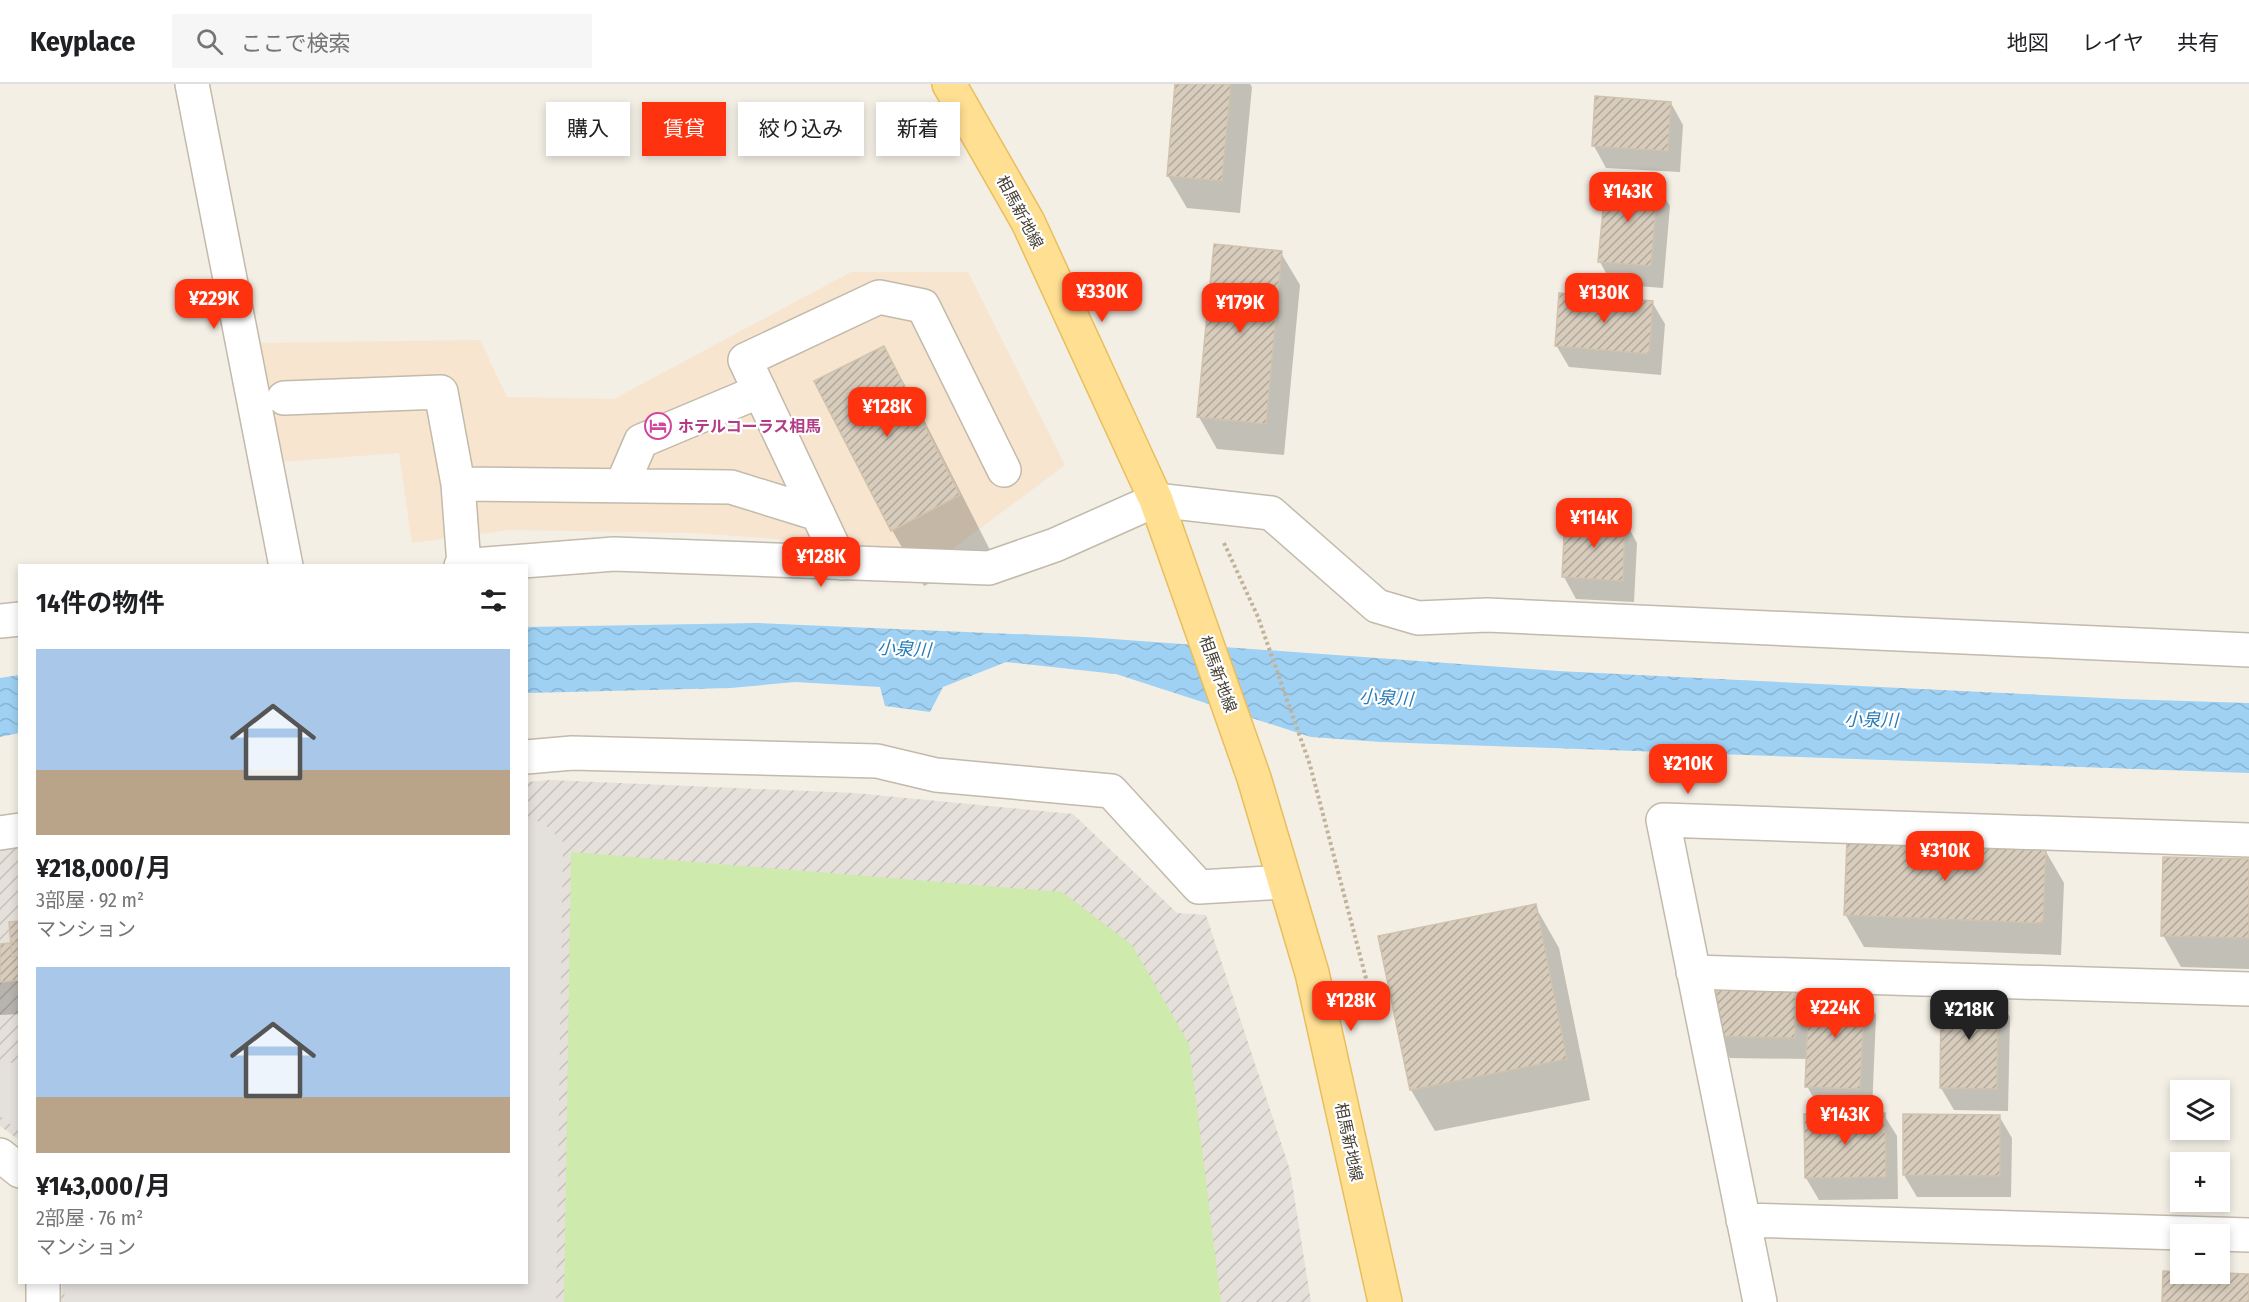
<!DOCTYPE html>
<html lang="ja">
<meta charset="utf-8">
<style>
body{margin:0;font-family:"Fira Sans Condensed","Noto Sans JP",sans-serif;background:#f6f6f6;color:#202124;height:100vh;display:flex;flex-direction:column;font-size:22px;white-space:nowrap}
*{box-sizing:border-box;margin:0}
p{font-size:20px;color:#757577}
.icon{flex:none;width:33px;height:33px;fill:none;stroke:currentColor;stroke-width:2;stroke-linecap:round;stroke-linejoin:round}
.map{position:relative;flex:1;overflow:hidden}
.details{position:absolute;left:18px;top:480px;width:510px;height:720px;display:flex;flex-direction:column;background:#fff;border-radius:0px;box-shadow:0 3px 9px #0003}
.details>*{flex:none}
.guide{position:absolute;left:546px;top:18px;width:570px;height:54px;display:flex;gap:12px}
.buttons{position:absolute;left:2170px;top:996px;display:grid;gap:12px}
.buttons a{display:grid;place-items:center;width:60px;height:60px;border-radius:0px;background:#fff;box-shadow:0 3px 9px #0003;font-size:30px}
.price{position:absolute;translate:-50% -51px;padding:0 14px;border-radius:12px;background:#ff3210;color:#fff;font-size:20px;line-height:39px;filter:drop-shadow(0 2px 3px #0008)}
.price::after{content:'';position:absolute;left:50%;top:36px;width:18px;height:14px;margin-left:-9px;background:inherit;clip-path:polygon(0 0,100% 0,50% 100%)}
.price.current{background:#222;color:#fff}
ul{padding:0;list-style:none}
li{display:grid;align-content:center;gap:12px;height:318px;padding:0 18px}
li span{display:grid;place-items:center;height:186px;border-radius:0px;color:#555}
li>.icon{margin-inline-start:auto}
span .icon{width:108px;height:108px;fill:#fffc;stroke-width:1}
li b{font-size:26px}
h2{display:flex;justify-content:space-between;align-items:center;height:72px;padding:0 18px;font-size:26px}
.chip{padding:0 21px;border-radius:0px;background:#fff;box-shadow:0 3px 9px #0003;font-size:21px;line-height:54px}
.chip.current{background:#ff3210;color:#fff}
header{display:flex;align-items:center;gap:36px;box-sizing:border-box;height:84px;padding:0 30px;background:#fff;border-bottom:2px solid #e0e0e0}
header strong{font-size:28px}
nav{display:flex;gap:33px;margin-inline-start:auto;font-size:21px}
.search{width:420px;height:54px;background:#f6f6f6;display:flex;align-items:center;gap:15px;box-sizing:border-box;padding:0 21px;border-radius:0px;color:#757577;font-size:22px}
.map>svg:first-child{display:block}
.commercial{fill:#f7e5cf}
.industrial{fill:url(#industrial-furrows)}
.grass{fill:#ceeaac}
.parking{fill:#e4e1dd}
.water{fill:url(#water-waves)}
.shadow{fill:#0003}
.building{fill:url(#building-hatch);stroke:#d1c2ad;stroke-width:1.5}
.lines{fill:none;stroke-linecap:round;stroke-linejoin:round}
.minor-casing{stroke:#c2baaa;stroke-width:36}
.major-casing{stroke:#e9be5d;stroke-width:36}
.path{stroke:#c2b298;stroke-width:4;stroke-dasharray:3 3;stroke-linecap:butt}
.minor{stroke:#fff;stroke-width:33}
.major{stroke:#ffdf92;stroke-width:33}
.labels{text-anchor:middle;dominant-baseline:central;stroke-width:4.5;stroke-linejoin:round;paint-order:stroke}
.street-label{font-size:16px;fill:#463f34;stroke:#fff}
.hotel-label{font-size:16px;font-weight:bold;fill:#b23c85;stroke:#fff;text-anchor:start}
.water-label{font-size:18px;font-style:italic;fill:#297cb7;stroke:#fff}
</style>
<header>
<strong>Keyplace</strong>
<div class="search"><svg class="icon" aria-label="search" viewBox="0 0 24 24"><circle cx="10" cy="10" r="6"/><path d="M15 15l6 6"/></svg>ここで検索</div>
<nav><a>地図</a><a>レイヤ</a><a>共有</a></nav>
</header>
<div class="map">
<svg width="2249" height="1218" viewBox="0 0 2249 1218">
<defs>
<pattern id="industrial-furrows" width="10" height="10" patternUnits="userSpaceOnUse" patternTransform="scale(1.5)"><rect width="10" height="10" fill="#e5e0da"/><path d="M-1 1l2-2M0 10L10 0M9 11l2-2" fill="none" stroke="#c6c1bc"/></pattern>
<pattern id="water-waves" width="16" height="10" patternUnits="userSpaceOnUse" patternTransform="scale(1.5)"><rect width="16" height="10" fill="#9ed1f3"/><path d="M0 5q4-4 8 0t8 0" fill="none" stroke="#89b4d1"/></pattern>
<pattern id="building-hatch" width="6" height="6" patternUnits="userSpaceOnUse" patternTransform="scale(1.5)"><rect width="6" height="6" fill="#d8cdbd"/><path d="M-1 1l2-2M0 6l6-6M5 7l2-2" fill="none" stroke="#b1a89a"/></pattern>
</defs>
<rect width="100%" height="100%" fill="#f3efe5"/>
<!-- commercial -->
<path class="commercial" d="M851,188H968L1065,381L950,467L692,449L510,446L412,459L399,369L280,378L254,259L480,256L507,313L614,315Z"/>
<!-- industrial -->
<path class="industrial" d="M550,696L854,709L1073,730L1177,829L1206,831L1290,1086L1311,1218H61L62,1198H526V698Z
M19,758V1056L0,1042V761Z"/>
<!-- grass -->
<path class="grass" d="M571,768L1062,808L1132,861L1189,960L1221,1218H564Z"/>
<!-- parking -->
<path class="parking" d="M527,735L542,738L563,758L556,1218H64L65,1198H526Z
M19,978H20L19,1047L0,1032V980Z"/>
<!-- water -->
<path class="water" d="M758,539L1085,553L1558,587L2123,615L2249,619V689L1381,658L1311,653L1116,590L1006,578L943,603L930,628L885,622L880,603L795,598L731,604L527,609L526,543Z
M19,591V649L0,653V594Z"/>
<!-- shadow -->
<path class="shadow" d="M1176,0H1250L1252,3L1240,129L1187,124L1168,92Z
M1671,19L1683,41L1680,88L1606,84L1594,62Z
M1657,100L1670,122L1663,204L1612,200L1600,178Z
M1281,169L1300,201L1284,371L1217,365L1199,333Z
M1652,218L1665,240L1661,291L1569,283L1556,261Z
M883,264L916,320L991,468L924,502L892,446Z
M1625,437L1637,459L1634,518L1576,515L1564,493Z
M2045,766L2064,799L2061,871L1864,863L1845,830Z
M2249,777V885L2181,883L2163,851Z
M1535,822L1559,864L1590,1016L1435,1047L1411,1006L1380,853Z
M20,839V930L0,931V861L12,860Z
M1795,903L1810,928L1864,909L1876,931L1872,1027L1819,1024L1807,1002L1808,975L1730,974L1717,952Z
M1997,912L2010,933L2008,1027L1954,1026L1941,1004Z
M1884,1031L1897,1052L1898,1115L1819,1116L1806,1094Z
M1999,1032L2012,1054L2011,1113H1917L1904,1091Z"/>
<!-- building -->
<path class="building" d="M1175,0H1231L1222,97L1167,92Z
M1595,12L1671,18L1668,67L1592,62Z
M1606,95L1658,99L1651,182L1598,178Z
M1214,160L1282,167L1266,340L1197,333Z
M1559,209L1653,217L1649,270L1555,262Z
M884,262L960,411L891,447L814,297Z
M1565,433L1625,436L1623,497L1562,493Z
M1847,756L2046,765L2043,839L1844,831Z
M2163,773L2249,775V854L2161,852Z
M1536,820L1567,975L1410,1006L1378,852Z
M20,837V872L12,873L9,838Z
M20,858V896L0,898V860Z
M1717,900L1796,902L1795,954L1715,952Z
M1809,905L1865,908L1860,1005L1805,1003Z
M1941,909L1998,910L1997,1005L1940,1004Z
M1885,1029L1886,1093L1805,1094L1804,1030Z
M1903,1030L2000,1031V1092L1903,1091Z
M2163,1187L2249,1190V1218H2162Z"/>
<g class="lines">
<defs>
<path id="minor" d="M192,0L286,482
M284,314L441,308L458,400L464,481
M458,400L731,403L818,430
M622,401L641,357L760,307
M841,479L745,276L879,213L923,222L1004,386
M461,482L614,470L989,484L1055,461L1156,416L1271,429L1377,522L1418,534L1487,531L2249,566
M0,537L20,535
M526,673L572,669L877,677L936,691L1111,707L1199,803L1284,798
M0,749L20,746
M1693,888L2249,905
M0,1071L20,1087
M1743,1136L2249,1151
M43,1218V1198
M1760,1218L1663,736L2249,756"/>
<path id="major" d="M949,0L1028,138L1156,416L1254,694L1312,889L1385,1218"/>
</defs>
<!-- minor casing -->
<use href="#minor" class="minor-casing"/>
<!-- major casing -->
<use href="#major" class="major-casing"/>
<!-- path -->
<path class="path" d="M1224,459L1258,533L1310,681L1372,917"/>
<!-- minor -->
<use href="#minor" class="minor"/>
<!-- major -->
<use href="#major" class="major"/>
</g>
<!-- icons -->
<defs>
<symbol id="hotel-ring" viewBox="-11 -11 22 22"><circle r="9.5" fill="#fff" stroke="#d1479c" stroke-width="1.5"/><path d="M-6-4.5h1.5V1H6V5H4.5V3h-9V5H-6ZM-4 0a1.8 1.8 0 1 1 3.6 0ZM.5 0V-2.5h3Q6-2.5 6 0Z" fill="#d1479c"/></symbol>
</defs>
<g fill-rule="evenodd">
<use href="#hotel-ring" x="643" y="327" width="30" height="30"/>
</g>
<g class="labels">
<!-- street labels -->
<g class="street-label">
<text transform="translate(1020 128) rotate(62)">相馬新地線</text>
<text transform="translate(1218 590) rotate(70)">相馬新地線</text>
<text transform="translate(1349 1058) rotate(78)">相馬新地線</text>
</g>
<!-- hotel labels -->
<g class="hotel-label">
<text x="678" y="342">ホテルコーラス相馬</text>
</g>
<!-- water labels -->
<g class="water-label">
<text transform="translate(904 565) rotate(3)">小泉川</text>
<text transform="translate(1386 614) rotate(3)">小泉川</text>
<text transform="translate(1871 636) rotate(1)">小泉川</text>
</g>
</g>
</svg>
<div class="buttons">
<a><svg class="icon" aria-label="layers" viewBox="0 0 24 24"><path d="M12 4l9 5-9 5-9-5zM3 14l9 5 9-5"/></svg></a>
<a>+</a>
<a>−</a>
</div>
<b class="price" style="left:1628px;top:139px">¥143K</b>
<b class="price" style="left:1102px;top:239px">¥330K</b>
<b class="price" style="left:1604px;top:240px">¥130K</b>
<b class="price" style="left:214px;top:246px">¥229K</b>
<b class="price" style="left:1240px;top:250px">¥179K</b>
<b class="price" style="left:887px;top:354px">¥128K</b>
<b class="price" style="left:1594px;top:465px">¥114K</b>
<b class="price" style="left:821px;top:504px">¥128K</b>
<b class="price" style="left:1688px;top:711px">¥210K</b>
<b class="price" style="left:1945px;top:798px">¥310K</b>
<b class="price" style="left:1351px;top:948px">¥128K</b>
<b class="price" style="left:1835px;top:955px">¥224K</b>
<b class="price current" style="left:1969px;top:957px">¥218K</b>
<b class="price" style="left:1845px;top:1062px">¥143K</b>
<div class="guide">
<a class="chip">購入</a>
<a class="chip current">賃貸</a>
<a class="chip">絞り込み</a>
<a class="chip">新着</a>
</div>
<section class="details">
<h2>14件の物件<svg class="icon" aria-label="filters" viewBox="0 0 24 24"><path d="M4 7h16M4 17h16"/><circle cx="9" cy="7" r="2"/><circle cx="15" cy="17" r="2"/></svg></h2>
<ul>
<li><span style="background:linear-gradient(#a9c7e8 65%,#b9a48a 0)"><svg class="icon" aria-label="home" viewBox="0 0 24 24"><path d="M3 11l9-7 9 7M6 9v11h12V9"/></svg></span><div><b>¥218,000/月</b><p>3部屋 · 92 m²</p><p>マンション</p></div></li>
<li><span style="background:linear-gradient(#a9c7e8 70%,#b9a48a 0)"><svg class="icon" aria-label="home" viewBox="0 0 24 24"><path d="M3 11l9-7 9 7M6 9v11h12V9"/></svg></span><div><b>¥143,000/月</b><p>2部屋 · 76 m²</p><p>マンション</p></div></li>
</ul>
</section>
</div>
